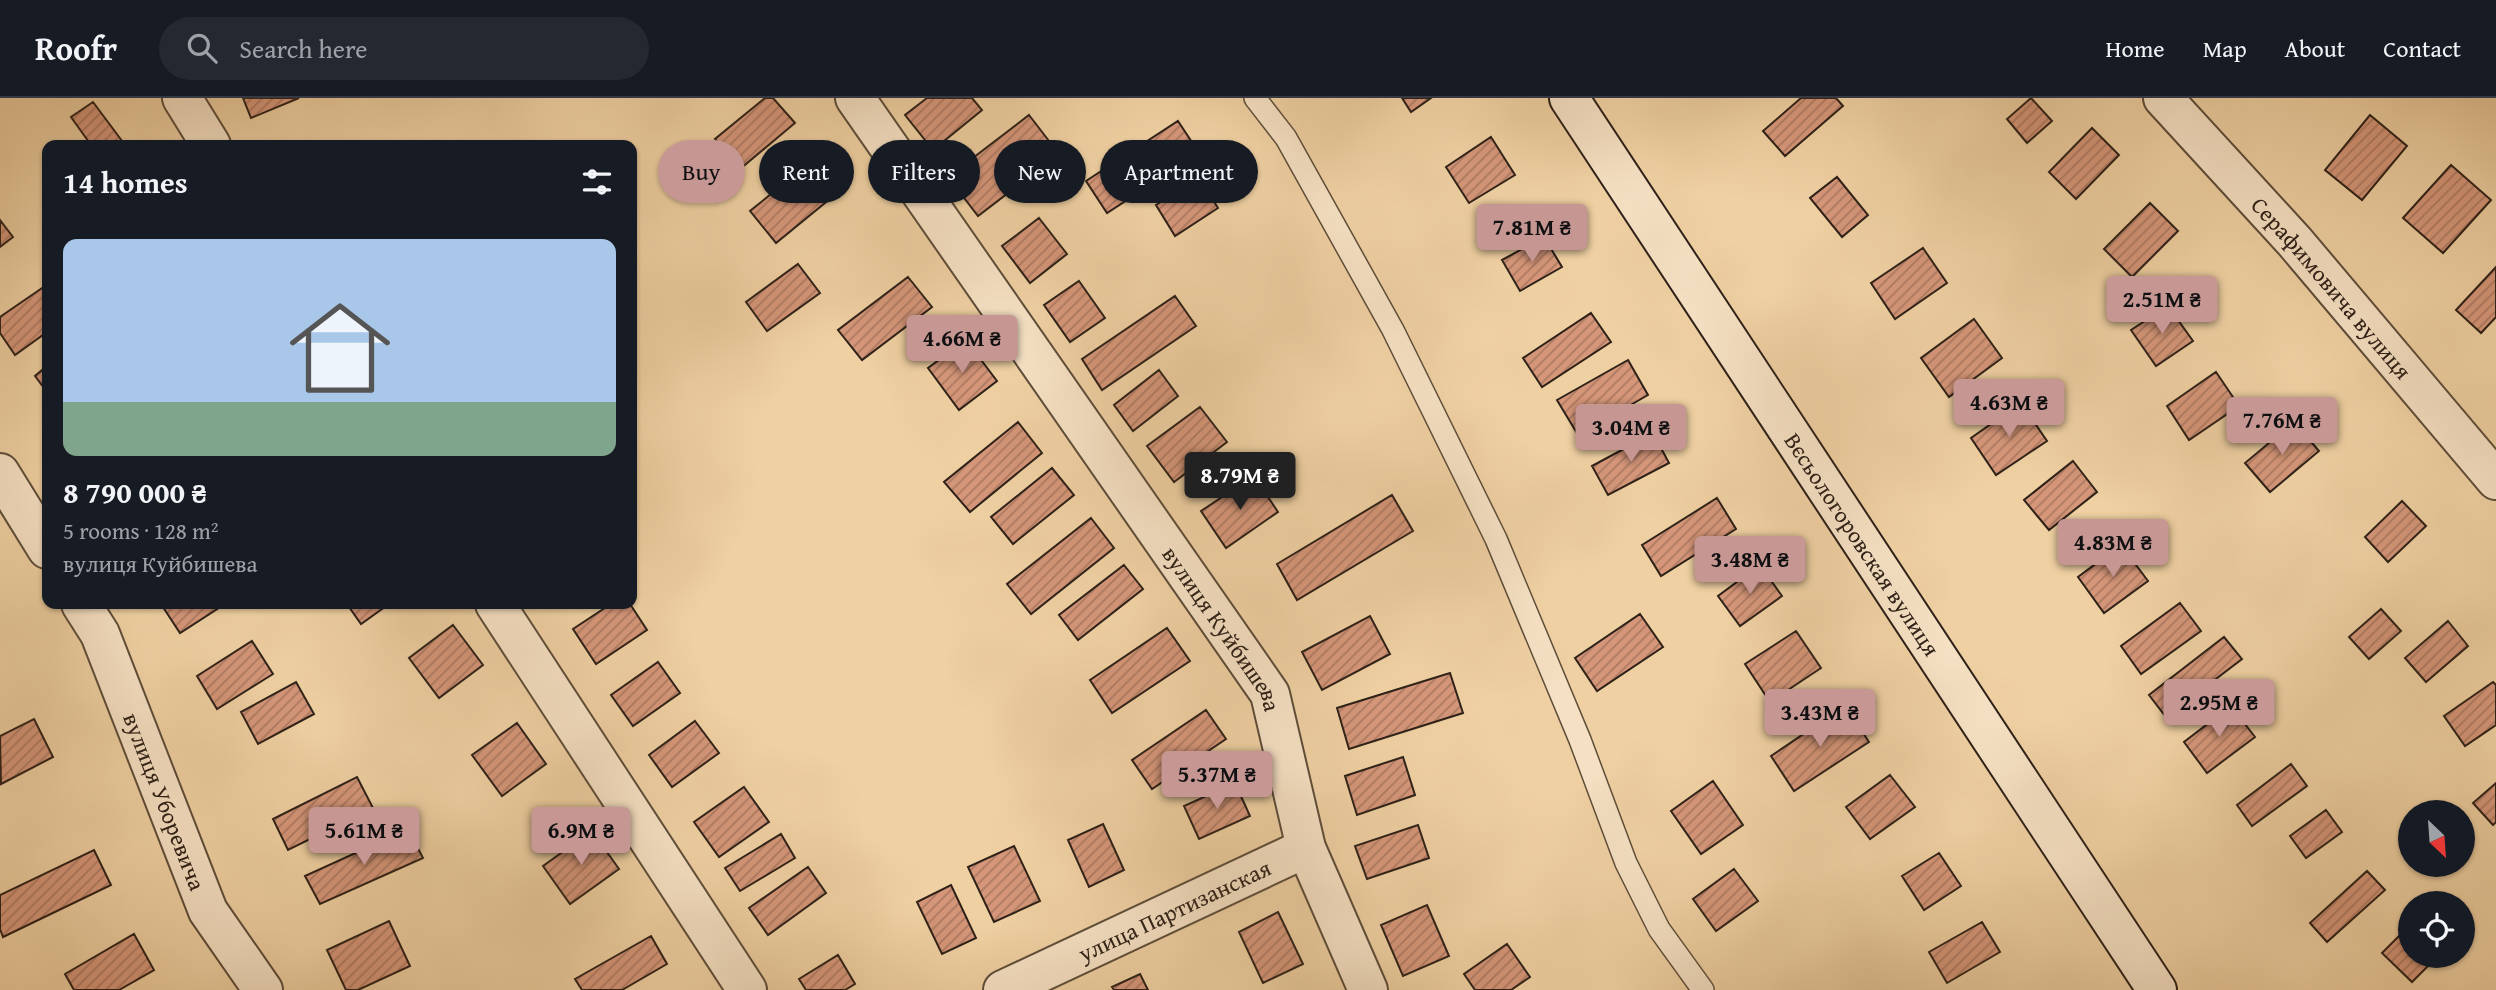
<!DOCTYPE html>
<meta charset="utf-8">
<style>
body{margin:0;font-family:"Gentium Book Plus",serif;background:#242831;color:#f1f3f6;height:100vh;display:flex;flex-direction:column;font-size:26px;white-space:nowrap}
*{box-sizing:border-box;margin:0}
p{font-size:23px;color:#9ea1a6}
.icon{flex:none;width:38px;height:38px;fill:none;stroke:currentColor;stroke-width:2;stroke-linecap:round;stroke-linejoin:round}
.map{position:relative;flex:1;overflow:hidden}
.panel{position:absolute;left:42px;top:42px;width:595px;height:469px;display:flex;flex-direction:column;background:#171b24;border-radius:14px;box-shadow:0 2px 5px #0004}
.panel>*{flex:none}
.banner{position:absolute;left:658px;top:42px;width:665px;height:63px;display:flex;gap:14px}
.needle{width:46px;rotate:155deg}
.controls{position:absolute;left:2398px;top:702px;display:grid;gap:14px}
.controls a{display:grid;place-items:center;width:77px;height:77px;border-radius:50%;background:#171b24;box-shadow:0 2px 5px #0004;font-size:35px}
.price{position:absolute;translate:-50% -60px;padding:0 16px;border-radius:7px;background:#c59692;color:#111;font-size:23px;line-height:46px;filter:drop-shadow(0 2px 4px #0008)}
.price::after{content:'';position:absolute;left:50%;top:42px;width:21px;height:16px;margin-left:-10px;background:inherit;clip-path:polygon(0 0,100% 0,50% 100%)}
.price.active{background:#222;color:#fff}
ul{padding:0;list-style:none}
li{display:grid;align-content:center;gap:14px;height:371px;padding:0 21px}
li span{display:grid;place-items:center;height:217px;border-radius:14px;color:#555}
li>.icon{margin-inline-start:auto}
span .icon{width:126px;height:126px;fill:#fffc;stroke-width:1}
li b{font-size:30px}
h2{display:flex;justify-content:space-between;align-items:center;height:84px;padding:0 21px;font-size:30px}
.chip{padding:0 24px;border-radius:32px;background:#171b24;box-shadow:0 2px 5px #0004;font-size:24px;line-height:63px}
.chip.active{background:#c59692;color:#111}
header{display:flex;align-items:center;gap:42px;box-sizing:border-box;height:98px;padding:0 35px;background:#171b24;border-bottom:2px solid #363941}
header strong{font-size:33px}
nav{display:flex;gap:38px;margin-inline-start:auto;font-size:24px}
.search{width:490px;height:63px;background:#242831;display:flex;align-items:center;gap:18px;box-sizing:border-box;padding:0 24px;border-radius:38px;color:#9ea1a6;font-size:26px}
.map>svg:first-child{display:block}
.building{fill:url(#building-hatch);stroke:#2e2118;stroke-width:2}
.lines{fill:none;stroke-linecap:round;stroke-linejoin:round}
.lane-casing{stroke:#5e4d3a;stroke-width:24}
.street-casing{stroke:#5e4d3a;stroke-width:42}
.secondary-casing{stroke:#2e2118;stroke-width:42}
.lane{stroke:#f5e0c3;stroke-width:21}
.street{stroke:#f5e0c3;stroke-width:38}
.secondary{stroke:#f5e0c3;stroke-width:38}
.labels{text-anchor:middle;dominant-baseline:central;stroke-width:5;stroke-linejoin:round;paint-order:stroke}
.street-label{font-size:23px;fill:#2e2118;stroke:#f5e0c3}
</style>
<header>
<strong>Roofr</strong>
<div class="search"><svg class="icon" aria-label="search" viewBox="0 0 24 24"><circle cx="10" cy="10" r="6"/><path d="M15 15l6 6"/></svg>Search here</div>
<nav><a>Home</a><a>Map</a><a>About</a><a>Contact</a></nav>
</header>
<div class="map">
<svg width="2496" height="892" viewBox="0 0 2496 892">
<defs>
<pattern id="building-hatch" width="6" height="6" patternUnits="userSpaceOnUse" patternTransform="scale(1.75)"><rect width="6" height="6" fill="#d59679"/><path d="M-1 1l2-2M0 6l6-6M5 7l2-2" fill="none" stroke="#ad7a62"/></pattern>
</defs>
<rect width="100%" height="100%" fill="#efd0a2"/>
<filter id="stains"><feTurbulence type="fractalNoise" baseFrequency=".00286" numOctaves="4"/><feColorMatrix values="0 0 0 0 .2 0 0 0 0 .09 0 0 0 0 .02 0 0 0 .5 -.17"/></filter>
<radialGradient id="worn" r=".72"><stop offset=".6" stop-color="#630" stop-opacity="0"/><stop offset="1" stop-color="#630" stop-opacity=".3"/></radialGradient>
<!-- building -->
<path class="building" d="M243,0H299L251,20Z
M765,0H773L795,25L740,71L715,41Z
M927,0H972L982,12L933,52L905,17Z
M1402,0H1431L1411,14Z
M1801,0H1836L1843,8L1785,58L1763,33Z
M2031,0L2052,23L2027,45L2007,21Z
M93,4L125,47H91L71,19Z
M1029,17L1059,56L978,118L948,79Z
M2370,17L2407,48L2362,102L2325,72Z
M1178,23L1199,55L1107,115L1086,83Z
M2092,30L2119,57L2076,101L2049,74Z
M1491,39L1515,77L1469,105L1446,69Z
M817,59L842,91L776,145L750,113Z
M2451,67L2491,102L2443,155L2403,120Z
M1837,79L1868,117L1842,139L1810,100Z
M1199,80L1218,110L1175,138L1156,107Z
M2150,105L2178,133L2132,179L2104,151Z
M1039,120L1067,156L1030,185L1002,148Z
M0,122L13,139L0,149Z
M1544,139L1562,169L1520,193L1502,162Z
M1923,150L1947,185L1895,221L1871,185Z
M798,166L820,195L767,233L746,204Z
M2496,169V219L2481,235L2456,212Z
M908,179L932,209L862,262L838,232Z
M1079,183L1105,220L1070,244L1044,207Z
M45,188L47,234L15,257L0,235V219Z
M1175,198L1196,228L1102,292L1082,261Z
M2168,208L2193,243L2156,268L2131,232Z
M1591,215L1611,244L1542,289L1523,260Z
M1974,221L2002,260L1949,299L1921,260Z
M966,242L997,283L959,312L928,270Z
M1628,262L1648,297L1578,337L1557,302Z
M47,268V294L35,278Z
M1159,272L1178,298L1133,333L1114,307Z
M2216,274L2239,308L2189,342L2167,308Z
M2021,305L2047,343L1996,377L1971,340Z
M1200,309L1227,344L1174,384L1147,348Z
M1018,324L1042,355L970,414L944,384Z
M2294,324L2319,353L2270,394L2245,365Z
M1653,335L1669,365L1608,397L1592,368Z
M2073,363L2097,394L2049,432L2024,402Z
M1052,370L1074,397L1013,446L991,419Z
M1254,378L1278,414L1226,450L1201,413Z
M1392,397L1413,433L1297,502L1277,466Z
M1717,400L1736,431L1661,478L1642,447Z
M2402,403L2426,428L2388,464L2365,439Z
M1091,420L1114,450L1031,516L1007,486Z
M2121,447L2148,483L2104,515L2078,479Z
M1124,467L1143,491L1078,542L1059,517Z
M1760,467L1782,498L1740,528L1718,498Z
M2180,505L2201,533L2141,576L2121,548Z
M161,506H225L180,535Z
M347,506H389L361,526Z
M611,506H630L647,532L596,566L573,531Z
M2381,511L2401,533L2369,561L2349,539Z
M1640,516L1663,549L1597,593L1575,560Z
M1370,518L1390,556L1322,592L1302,554Z
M2448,523L2468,548L2426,584L2405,560Z
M453,527L483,567L439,600L409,560Z
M1167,530L1190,563L1112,615L1090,582Z
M1796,533L1821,570L1770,604L1745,566Z
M2224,539L2242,561L2166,619L2149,597Z
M252,543L273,576L217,611L197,578Z
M658,564L680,595L633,628L611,597Z
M1450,575L1463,615L1349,651L1337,610Z
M296,584L314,616L258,646L241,614Z
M2493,584L2496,587V627L2465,648L2444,618Z
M1845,608L1869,644L1794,693L1771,658Z
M2231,608L2255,639L2207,675L2184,644Z
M1206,612L1226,641L1152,691L1132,662Z
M34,621L53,659L1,686L0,638Z
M695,623L719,655L672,689L649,657Z
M517,625L546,666L502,698L472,657Z
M1403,659L1415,697L1357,717L1345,678Z
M2291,666L2307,688L2252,728L2237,707Z
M1890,677L1915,709L1870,741L1846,709Z
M357,679L373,710L288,752L273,721Z
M1713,683L1743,727L1701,756L1671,713Z
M1235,685L1250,718L1199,741L1184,708Z
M2496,685V724L2493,727L2473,705Z
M744,689L769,724L719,759L694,724Z
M2326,712L2342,734L2306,760L2290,738Z
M1103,726L1124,772L1089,789L1068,742Z
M1418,727L1429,760L1367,781L1355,748Z
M408,731L423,760L320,806L305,778Z
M592,733L619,771L570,806L543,768Z
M781,736L795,760L740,793L725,770Z
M1014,748L1040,803L994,824L968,769Z
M94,752L111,787L3,839L0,831V797Z
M1939,755L1961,788L1924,812L1902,778Z
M808,769L826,795L768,837L749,810Z
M1734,771L1758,803L1716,833L1693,801Z
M2367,773L2385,792L2327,844L2310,825Z
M951,787L976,840L942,856L917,804Z
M1427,807L1449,858L1403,878L1381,827Z
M1278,814L1303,866L1263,885L1239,834Z
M389,823L410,868L358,892H346L327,852Z
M1982,824L2000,854L1947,885L1929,854Z
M2410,827V858H2438L2412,884L2382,855Z
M134,836L154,872L119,892H74L65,876Z
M651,838L667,866L622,892H582L575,881Z
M1507,846L1530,879L1511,892H1475L1464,876Z
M838,857L855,886L845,892H806L799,881Z
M1140,876L1148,892H1114L1112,889Z"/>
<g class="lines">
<defs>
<path id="lane" d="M1255,0L1286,40L1393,232L1496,441L1580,642L1626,765L1659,831L1703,892"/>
<g id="street">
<path d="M182,0L211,47"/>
<path id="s1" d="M855,0L1270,596L1306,750L1368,892"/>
<path id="s2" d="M2163,0L2295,144L2496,382"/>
<path d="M0,375L47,451"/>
<path id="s3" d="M81,506L100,536L208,813L263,892"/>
<path d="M495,506L747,892"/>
<path id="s4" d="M1003,892L1306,750"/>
</g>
<g id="secondary">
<path id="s5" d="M1569,0L2157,892"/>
</g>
</defs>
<!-- lane casing -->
<use href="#lane" class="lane-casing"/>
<!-- street casing -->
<use href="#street" class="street-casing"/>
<!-- secondary casing -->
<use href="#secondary" class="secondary-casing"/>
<!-- lane -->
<use href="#lane" class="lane"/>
<!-- street -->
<use href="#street" class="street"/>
<!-- secondary -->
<use href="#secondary" class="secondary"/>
</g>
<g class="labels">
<!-- street labels -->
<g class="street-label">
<text stroke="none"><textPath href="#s2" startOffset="254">Серафимовича вулиця</textPath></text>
<text stroke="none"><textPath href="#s5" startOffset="534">Вєсьологоровская вулиця</textPath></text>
<text stroke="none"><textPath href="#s1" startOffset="646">вулиця Куйбишева</textPath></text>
<text stroke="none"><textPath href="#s3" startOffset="215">вулиця Уборевича</textPath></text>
<text stroke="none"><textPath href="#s4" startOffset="189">улица Партизанская</textPath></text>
</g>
</g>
<rect width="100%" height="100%" filter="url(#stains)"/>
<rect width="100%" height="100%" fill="url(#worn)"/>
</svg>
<div class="controls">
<a><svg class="needle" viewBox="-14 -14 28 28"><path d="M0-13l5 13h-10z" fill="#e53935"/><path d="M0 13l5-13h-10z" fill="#9ea1a6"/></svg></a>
<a><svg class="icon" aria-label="locate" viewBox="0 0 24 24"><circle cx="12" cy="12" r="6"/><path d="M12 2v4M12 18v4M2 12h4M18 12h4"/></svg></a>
</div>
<b class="price" style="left:1532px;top:166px">7.81M ₴</b>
<b class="price" style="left:2162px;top:238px">2.51M ₴</b>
<b class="price" style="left:962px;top:277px">4.66M ₴</b>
<b class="price" style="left:2009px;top:341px">4.63M ₴</b>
<b class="price" style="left:2282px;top:359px">7.76M ₴</b>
<b class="price" style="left:1631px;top:366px">3.04M ₴</b>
<b class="price active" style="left:1240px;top:414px">8.79M ₴</b>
<b class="price" style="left:2113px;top:481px">4.83M ₴</b>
<b class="price" style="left:1750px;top:498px">3.48M ₴</b>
<b class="price" style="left:2219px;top:641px">2.95M ₴</b>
<b class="price" style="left:1820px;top:651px">3.43M ₴</b>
<b class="price" style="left:1217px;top:713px">5.37M ₴</b>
<b class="price" style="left:364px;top:769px">5.61M ₴</b>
<b class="price" style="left:581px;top:769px">6.9M ₴</b>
<div class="banner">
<a class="chip active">Buy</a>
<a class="chip">Rent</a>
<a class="chip">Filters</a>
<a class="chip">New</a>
<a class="chip">Apartment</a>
</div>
<section class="panel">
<h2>14 homes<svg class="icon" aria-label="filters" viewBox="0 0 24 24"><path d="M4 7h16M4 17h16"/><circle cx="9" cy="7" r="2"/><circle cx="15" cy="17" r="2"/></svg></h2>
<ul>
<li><span style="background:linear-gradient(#a9c7e8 75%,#7fa58c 0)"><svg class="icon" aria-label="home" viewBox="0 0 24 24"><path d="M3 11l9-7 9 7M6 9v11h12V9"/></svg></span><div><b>8 790 000 ₴</b><p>5 rooms · 128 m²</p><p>вулиця Куйбишева</p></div></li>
</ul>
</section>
</div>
